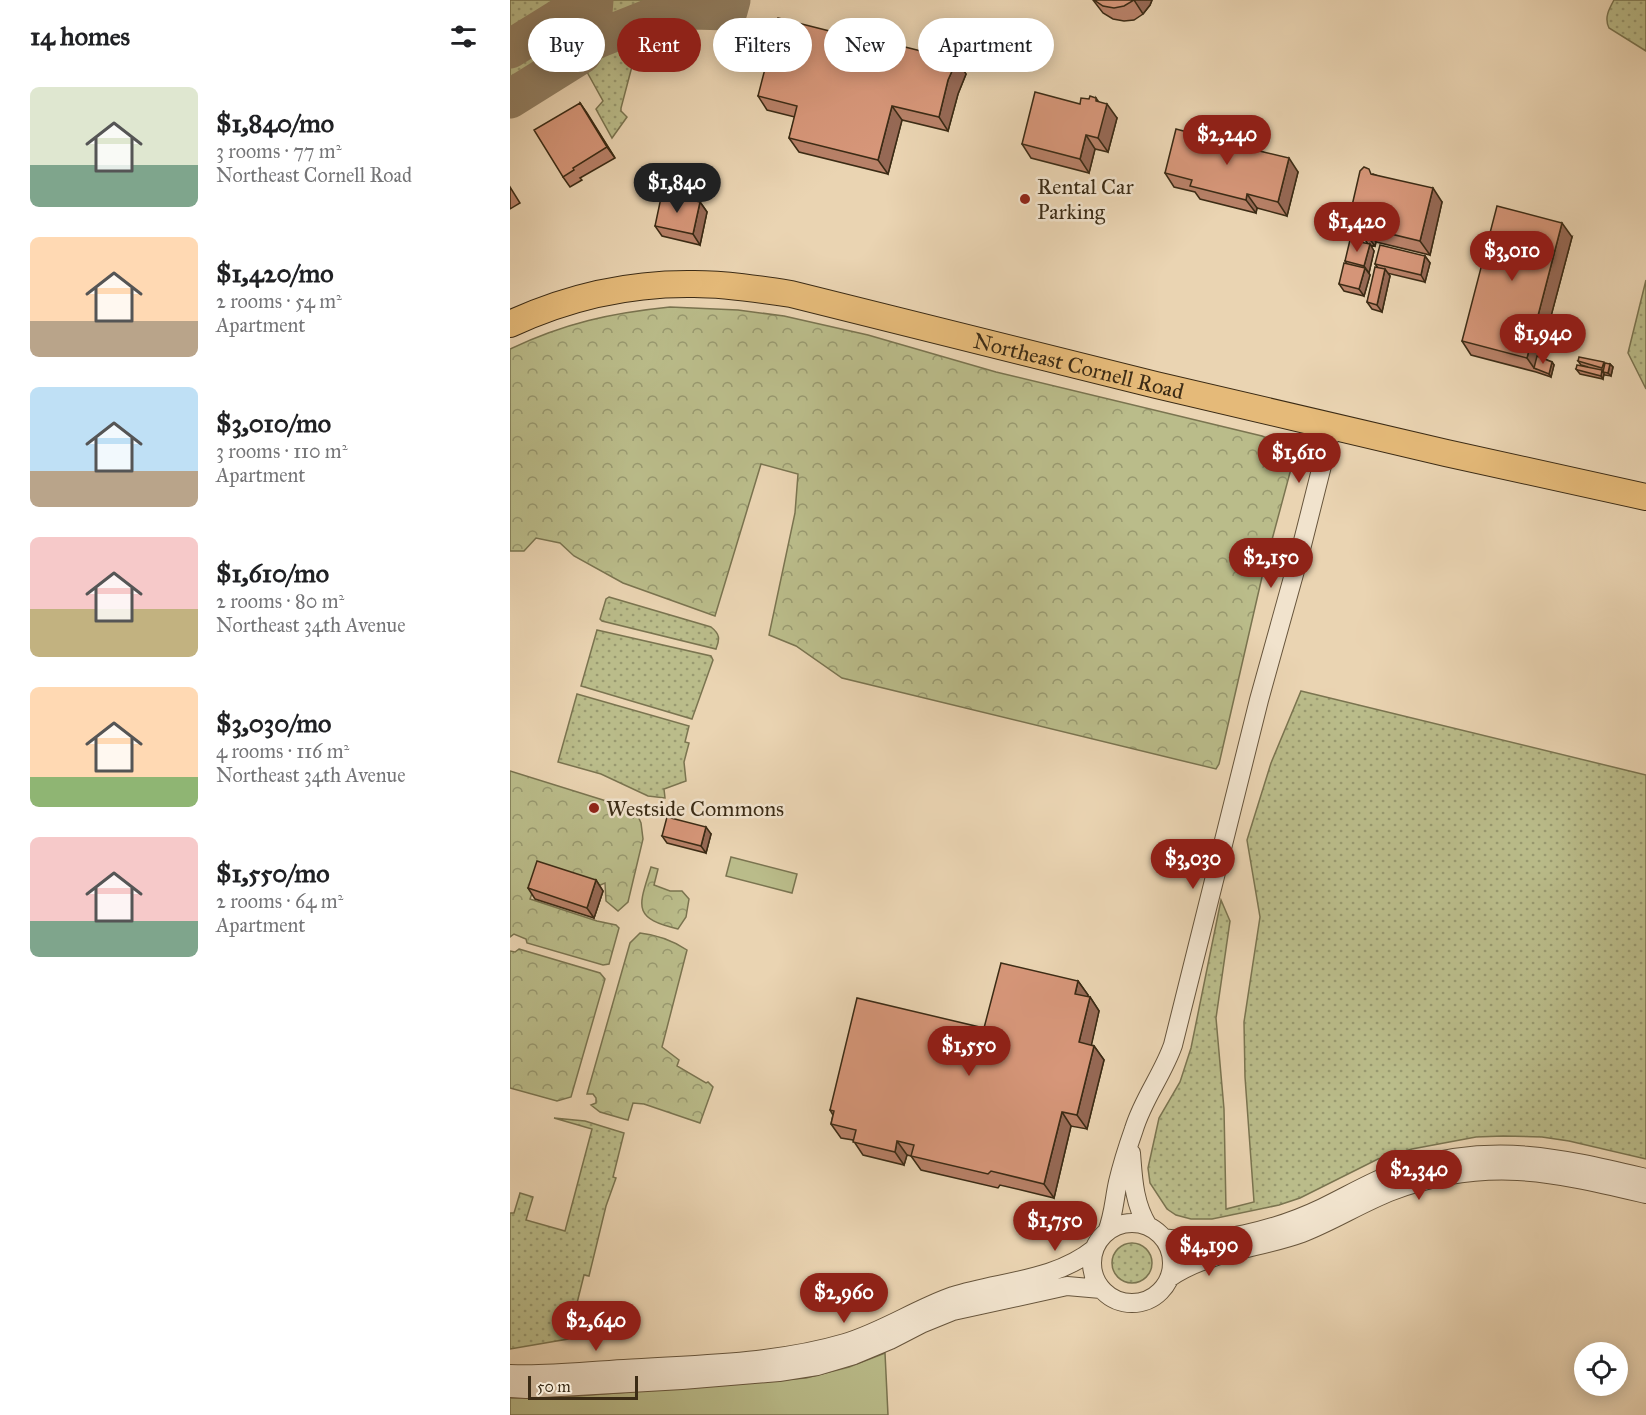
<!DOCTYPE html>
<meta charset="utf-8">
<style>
body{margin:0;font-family:"IM FELL Great Primer",serif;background:#f2f2f2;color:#202124;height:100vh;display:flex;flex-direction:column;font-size:22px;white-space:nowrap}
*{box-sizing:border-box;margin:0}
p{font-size:20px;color:#757577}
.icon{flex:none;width:33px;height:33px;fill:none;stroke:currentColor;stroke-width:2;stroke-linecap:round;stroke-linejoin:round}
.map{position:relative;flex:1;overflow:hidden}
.side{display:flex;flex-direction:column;background:#fff;width:510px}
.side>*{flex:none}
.hud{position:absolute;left:18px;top:18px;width:570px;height:54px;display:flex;gap:12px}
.fabs{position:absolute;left:1064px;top:1342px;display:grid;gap:12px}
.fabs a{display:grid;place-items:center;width:54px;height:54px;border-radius:50%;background:#fff;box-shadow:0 3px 15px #0003;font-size:30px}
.scale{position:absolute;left:18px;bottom:15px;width:110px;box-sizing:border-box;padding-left:6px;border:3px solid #3b2b15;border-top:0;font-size:16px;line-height:21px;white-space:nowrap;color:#3b2b15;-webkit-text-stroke:4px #f1e3cd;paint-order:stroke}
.price{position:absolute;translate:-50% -51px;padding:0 14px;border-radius:21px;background:#8f2418;color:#fff;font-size:20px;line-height:39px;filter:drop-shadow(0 2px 3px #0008)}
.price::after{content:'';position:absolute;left:50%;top:36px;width:18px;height:14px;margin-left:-9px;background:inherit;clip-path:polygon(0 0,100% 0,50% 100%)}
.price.selected{background:#222;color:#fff}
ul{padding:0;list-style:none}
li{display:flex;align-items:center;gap:18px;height:150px;padding:0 30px}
li span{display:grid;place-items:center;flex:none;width:168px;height:120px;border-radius:9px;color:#555}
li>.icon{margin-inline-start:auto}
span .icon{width:72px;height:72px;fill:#fffc;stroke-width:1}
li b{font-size:26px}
h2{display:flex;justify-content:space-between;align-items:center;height:72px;padding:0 30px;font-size:26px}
.pill{padding:0 21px;border-radius:27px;background:#fff;box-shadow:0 3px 15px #0003;font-size:21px;line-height:54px}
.pill.selected{background:#8f2418;color:#fff}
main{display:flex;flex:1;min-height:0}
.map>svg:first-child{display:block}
.grass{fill:url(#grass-dots);stroke:#7a7450;stroke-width:1.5}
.forest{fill:url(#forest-crowns);stroke:#7a7450;stroke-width:1.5}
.pitch{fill:#babc8a;stroke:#7a7450;stroke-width:1.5}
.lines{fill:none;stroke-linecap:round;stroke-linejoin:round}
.taxiway{stroke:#928064;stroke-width:39}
.minor-casing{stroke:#67553c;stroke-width:20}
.highway-casing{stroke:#3b2b15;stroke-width:28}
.minor{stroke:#f1e3cd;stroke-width:18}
.highway{stroke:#e5ba79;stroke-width:26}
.wall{fill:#b88168;stroke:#3b2b15;stroke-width:1.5}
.shaded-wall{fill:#966955;stroke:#3b2b15;stroke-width:1.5}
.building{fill:#d69679;stroke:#3b2b15;stroke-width:1.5}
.poi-dot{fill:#8f2418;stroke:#f1e3cd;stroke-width:2}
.labels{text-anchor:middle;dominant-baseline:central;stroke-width:5;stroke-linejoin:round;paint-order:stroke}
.poi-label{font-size:22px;fill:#3b2b15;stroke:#f1e3cd;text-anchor:start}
.street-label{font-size:22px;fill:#3b2b15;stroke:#f1e3cd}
</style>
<main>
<section class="side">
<h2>14 homes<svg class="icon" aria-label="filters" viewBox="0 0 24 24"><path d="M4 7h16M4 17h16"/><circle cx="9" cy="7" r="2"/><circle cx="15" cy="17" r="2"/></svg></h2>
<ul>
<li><span style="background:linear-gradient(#dfe7d0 65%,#7fa58c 0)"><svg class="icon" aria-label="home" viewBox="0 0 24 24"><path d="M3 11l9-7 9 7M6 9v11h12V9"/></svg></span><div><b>$1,840/mo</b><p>3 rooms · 77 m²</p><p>Northeast Cornell Road</p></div></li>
<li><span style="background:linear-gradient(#ffd9b3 70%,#b9a48a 0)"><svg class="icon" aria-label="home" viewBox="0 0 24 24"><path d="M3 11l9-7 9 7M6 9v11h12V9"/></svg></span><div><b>$1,420/mo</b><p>2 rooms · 54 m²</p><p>Apartment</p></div></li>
<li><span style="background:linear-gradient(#bfe0f5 70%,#b9a48a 0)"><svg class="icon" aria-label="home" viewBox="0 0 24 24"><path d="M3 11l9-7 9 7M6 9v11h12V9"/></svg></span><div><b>$3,010/mo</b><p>3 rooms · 110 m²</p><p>Apartment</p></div></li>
<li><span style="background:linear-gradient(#f6c9c9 60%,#c2b280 0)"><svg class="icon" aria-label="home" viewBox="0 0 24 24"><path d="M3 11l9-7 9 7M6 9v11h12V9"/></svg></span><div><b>$1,610/mo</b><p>2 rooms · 80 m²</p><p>Northeast 34th Avenue</p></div></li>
<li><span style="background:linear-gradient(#ffd9b3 75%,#8fb573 0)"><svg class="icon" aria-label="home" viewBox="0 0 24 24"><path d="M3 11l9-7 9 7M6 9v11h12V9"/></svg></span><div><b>$3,030/mo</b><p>4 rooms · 116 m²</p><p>Northeast 34th Avenue</p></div></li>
<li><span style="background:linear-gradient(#f6c9c9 70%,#7fa58c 0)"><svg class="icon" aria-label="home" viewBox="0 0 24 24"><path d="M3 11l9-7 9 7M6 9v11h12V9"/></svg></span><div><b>$1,550/mo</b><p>2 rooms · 64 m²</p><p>Apartment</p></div></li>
</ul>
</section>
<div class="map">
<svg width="1136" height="1415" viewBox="0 0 1136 1415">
<defs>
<pattern id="grass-dots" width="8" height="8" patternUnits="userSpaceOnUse" patternTransform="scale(1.5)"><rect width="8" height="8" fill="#babc8a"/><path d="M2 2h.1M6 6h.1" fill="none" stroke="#989970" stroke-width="1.8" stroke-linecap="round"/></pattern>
<pattern id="forest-crowns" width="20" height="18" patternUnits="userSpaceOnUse" patternTransform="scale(1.5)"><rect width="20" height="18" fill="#babc8a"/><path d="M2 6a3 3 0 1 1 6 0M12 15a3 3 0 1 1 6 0" fill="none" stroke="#989970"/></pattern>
</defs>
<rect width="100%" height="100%" fill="#ead4b2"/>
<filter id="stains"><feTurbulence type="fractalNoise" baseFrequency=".00333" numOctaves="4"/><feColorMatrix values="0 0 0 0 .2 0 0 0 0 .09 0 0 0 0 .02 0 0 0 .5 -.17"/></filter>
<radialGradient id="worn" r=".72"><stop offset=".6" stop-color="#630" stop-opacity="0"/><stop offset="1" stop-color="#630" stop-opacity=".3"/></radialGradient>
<!-- grass -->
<path class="grass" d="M0,0H66L0,39Z
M95,0H158L144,3L99,22H94Z
M1104,0H1136V51L1099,28C1094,18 1099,9 1104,0Z
M68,17L67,33L59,47L0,84V59Z
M131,32H134L130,36L111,108V111L117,117L102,138L86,109L93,101L77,72C82,48 110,41 131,32Z
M1136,280V389L1118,353Z
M99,597L201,627C210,634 210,639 206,649L92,621L90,619L96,599Z
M87,630L201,656L203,660L182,719L71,686Z
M791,691L1136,775V1159L1059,1141L1032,1137L993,1136L966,1137L902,1149L868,1159L790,1198L769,1205L702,1219H681L666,1215L657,1209L640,1183L638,1168L649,1118L670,1082L681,1048L711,900L720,921L706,1018L714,1109L716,1209L744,1202L735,1077L734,1022L750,917L737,840L761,763Z
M67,694L179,726L175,742L179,743L174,762L176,781L154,789L155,798L138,796L91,774L48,762Z
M44,1118L75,1121L114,1133L103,1177L106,1178L96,1206L79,1276L74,1275L58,1339L0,1349V1213H4L10,1193L23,1197L16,1220L55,1231L82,1129Z
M602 1263a20 20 0 1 1 40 0a20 20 0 1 1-40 0Z"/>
<!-- forest -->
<path class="forest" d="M160,307L228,310L274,316L358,335L486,372L752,436L781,448L785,454L752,577L709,764L706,769L332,678L286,646L259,635L285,513L288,474L251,464L205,616L113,583L64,556L50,543L26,538L14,551H0V349C55,323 101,313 160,307Z
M0,771L109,805L127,814L131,823L133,839L118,902L108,911L96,901L95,883L88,886L31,868L20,899L87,921L106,925L109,928L99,964L93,965L17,943L16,939L4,934L0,937Z
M141,867L148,869L144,885L160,891H172L179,899L176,917L168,929C121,918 129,906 141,867Z
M130,933C148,935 162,940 177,950L152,1047L169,1060L167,1066L196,1083L198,1082L203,1087L190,1123L134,1104L123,1103L118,1120L114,1119L90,1112L81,1105L86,1103V1098L83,1094H77L120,943Z
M9,949L90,973L95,979L61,1097L47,1101L0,1088V951L5,952Z"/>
<!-- pitch -->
<path class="pitch" d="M221,857L287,874L282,893L216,876Z
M375,1353L378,1415H0V1398L55,1397L296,1378L339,1367Z"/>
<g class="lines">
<!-- taxiway -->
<path class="taxiway" d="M80,42L153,13L183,10L218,11L221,0
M0,49L79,0
M0,99L72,54L81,38L84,0"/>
<defs>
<path id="minor" d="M621,1153C623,1179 624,1204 638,1226
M582 1263a40 40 0 1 1 80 0a40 40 0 1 1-80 0Z
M597,1232C604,1214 604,1200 608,1182C612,1165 618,1146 624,1129C633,1099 653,1074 663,1045L749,700L791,549L822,426
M654,1238C702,1247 768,1229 812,1208C841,1194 867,1178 899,1168C986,1142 1051,1158 1136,1178
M659,1278C698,1251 748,1249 792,1233C823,1221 851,1203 882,1191C977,1156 1042,1172 1136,1194
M0,1374C38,1376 76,1371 114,1369C187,1364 264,1364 335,1343C372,1332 406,1309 443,1296C491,1281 544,1281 584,1249
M0,1388L16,1389L172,1380L269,1372L307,1366L344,1355L380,1340L411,1324L443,1311L557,1286L591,1289"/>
<g id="highway">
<path id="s1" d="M0,324C58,297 120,283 184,284C216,284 249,289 281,294L646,385L936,453L1136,497"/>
</g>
</defs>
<!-- minor casing -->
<use href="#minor" class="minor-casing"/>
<!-- highway casing -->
<use href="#highway" class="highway-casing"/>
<!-- minor -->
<use href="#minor" class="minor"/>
<!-- highway -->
<use href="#highway" class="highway"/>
</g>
<!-- wall -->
<path class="wall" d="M583,0H642L640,5L633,14L624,20L614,21L603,19L593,13Z
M383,47L447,60L456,74L448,94L438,131L392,120L378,174L289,152L279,138L285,117L257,110L248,96Z
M70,103L105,158L70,178L72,180L60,187L53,177Z
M570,104L607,118L598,152L585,149L579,173L521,158L512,144Z
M753,152L788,172L777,216L747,208L746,213L690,199L685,192L664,187L655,173Z
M863,174L932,202L920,255L866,242L865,246L860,245L864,251L859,273L858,272L860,275L854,296L834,291L829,284L837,264L835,261L858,244L854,238L847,237L838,223Z
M0,187L10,203L0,209Z
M190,202L197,212L190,245L152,236L145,226Z
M1062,237L1030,357L1042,362L1044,365L1041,377L1026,372L961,355L952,341Z
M915,256L920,263L915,282L877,273L880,276L872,312L862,309L857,302L868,268L865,264Z
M1068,361L1100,364L1103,367L1101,376L1095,375L1094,374L1093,379L1070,374L1066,369L1078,367L1071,365Z
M201,834L196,853L157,843L152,836Z
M86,880L93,891L84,918L25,899L18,888Z
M568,981L578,995V997H580L589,1011L581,1045L584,1046L594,1060L577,1129L561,1126L544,1198L490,1185L488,1188L411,1170L401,1156L397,1155L394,1165L353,1155L343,1140L331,1138L321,1124L323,1115L320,1110L474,1028Z"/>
<!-- shaded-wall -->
<path class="shaded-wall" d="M624,0H642L640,5L633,14Z
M447,60L456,74L448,94L438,131L429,117L438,80Z
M586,98L595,111L597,104L607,118L598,152L588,138L586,101Z
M70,103L77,113L105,158L97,147Z
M382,106L392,120L378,174L368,160Z
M576,135L585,149L579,173L570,159Z
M779,158L788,172L777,216L768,202Z
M923,188L932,202L920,255L910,241Z
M737,194L747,208L746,213L736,200Z
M190,202L197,212L190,245L183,234Z
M1052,223L1062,237L1027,369L1024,368L1017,358Z
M856,228L866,242L865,246L855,233Z
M860,244L864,251L859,273L854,266Z
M915,256L920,263L915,282L911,275Z
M855,268L860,275L854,296L849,289Z
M875,269L880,276L872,312L867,305Z
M1042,362L1044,365L1041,377L1039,374Z
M1100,364L1103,367L1101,376L1098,373Z
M1092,370L1094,373L1093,379L1091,376Z
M196,827L201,834L196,853L191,846Z
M86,880L93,891L84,918L77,908Z
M568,981L578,995L575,1008L565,994Z
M580,997L589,1011L579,1056L569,1042Z
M584,1046L594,1060L577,1129L567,1115Z
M552,1112L561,1126L544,1198L534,1184Z
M387,1141L397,1155L394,1165L385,1152Z"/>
<!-- building -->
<path class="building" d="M584,0H624L614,6L604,8L593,6Z
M268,18L383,47V44L447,60L438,80L429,117L382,106L368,160L279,138L287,106L248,96Z
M525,92L570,104L571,98L579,99L580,96L586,98V101L597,104L588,138L576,135L570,159L512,144Z
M70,103L97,147L63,168L64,170L53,177L24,130Z
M666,129L696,137L697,134L750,147L749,151L779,158L768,202L737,194L736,200L680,186L682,180L655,173Z
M854,167L859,169L861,174L923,188L910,241L856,228L855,233L848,231L850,226L838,223L850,171Z
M152,193L190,202L183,234L145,226Z
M987,206L1052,223L1017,358L952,341Z
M840,240L860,244L854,266L835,261Z
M870,245L915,256L911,275L865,264Z
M834,263L855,268L849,289L829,284Z
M865,267L875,269L867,305L857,302Z
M1027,356L1042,362L1039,374L1024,368Z
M1069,357L1094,362L1092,368L1068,361Z
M1095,363L1100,364L1098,373L1093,372Z
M1067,365L1092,370L1091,376L1068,370L1066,369Z
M157,817L196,827L191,846L152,836Z
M27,861L86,880L77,908L18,888Z
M491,963L568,981L565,994L580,997L569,1042L584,1046L567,1115L552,1112L534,1184L481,1171L478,1174L401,1156L404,1145L387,1141L385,1152L343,1142L346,1130L321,1124L324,1111L320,1110L347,998L474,1028Z"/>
<!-- markers -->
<g class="poi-dot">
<circle cx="515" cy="199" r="6"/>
<circle cx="84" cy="808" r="6"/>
</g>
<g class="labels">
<!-- poi labels -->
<g class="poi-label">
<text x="527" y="186">Rental Car<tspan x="527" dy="25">Parking</tspan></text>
<text x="96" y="808">Westside Commons</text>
</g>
<!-- street labels -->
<g class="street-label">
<text stroke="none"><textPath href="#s1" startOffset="584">Northeast Cornell Road</textPath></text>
</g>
</g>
<rect width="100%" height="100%" filter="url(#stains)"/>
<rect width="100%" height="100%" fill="url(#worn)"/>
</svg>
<div class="fabs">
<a><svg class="icon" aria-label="locate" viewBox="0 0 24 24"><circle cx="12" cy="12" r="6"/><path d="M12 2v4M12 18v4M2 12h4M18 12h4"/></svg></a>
</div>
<div class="scale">50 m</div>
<b class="price" style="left:717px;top:166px">$2,240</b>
<b class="price selected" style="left:167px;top:214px">$1,840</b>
<b class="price" style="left:847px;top:253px">$1,420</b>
<b class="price" style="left:1002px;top:282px">$3,010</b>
<b class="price" style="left:1033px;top:365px">$1,940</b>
<b class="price" style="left:789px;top:484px">$1,610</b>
<b class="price" style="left:761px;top:589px">$2,150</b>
<b class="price" style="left:683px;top:890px">$3,030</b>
<b class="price" style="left:459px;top:1077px">$1,550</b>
<b class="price" style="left:909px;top:1201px">$2,340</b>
<b class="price" style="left:545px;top:1252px">$1,750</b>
<b class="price" style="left:699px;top:1277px">$4,190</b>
<b class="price" style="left:334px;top:1324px">$2,960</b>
<b class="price" style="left:86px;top:1352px">$2,640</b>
<div class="hud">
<a class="pill">Buy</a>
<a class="pill selected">Rent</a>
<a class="pill">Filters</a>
<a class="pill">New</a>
<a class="pill">Apartment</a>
</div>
</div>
</main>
